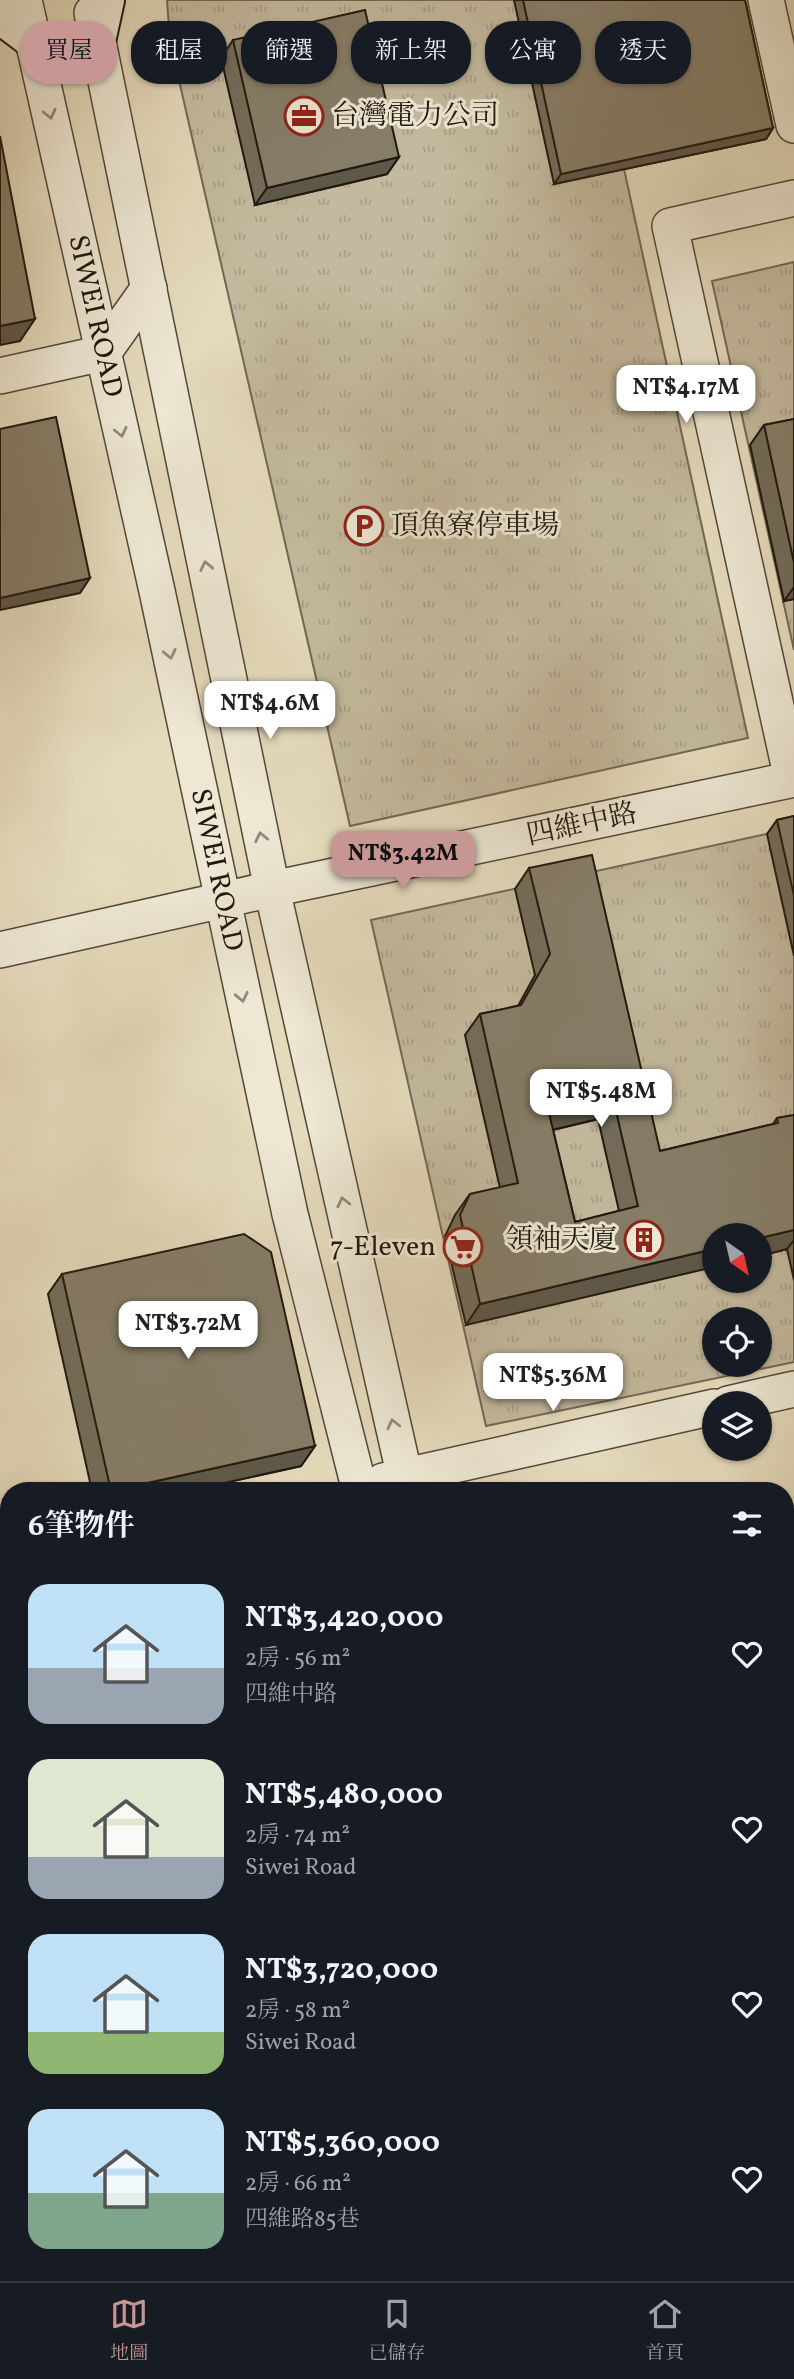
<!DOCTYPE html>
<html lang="zh-TW">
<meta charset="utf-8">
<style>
body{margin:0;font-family:Vollkorn,"Noto Serif TC",serif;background:#242831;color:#f1f3f6;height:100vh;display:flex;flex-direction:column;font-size:26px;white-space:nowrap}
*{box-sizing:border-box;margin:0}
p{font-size:23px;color:#9ea1a6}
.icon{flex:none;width:38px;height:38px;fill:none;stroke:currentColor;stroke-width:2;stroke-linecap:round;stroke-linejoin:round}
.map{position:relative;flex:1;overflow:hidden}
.side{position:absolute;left:0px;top:1482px;width:794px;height:800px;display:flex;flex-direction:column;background:#171b24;border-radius:28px 28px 0 0;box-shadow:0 2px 5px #0004}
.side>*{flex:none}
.hud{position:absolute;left:21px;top:21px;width:752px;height:63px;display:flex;gap:14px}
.needle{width:46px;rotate:146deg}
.controls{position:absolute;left:702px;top:1223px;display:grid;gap:14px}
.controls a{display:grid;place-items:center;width:70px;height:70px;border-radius:50%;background:#171b24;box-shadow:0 2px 5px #0004;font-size:35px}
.price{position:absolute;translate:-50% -60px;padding:0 16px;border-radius:14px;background:#fff;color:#222;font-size:23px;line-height:46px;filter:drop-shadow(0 2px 4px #0008)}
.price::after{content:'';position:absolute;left:50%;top:42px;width:21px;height:16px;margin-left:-10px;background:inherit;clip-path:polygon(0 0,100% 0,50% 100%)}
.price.active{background:#c59692;color:#111}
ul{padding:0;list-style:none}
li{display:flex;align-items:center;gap:21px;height:175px;padding:0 28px}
li span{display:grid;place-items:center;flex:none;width:196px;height:140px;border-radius:21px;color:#555}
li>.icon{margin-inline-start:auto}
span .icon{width:84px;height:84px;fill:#fffc;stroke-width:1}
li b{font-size:30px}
h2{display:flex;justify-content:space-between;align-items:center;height:84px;padding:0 28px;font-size:30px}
.tag{padding:0 24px;border-radius:28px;background:#171b24;box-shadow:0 2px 5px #0004;font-size:24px;line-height:63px}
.tag.active{background:#c59692;color:#111}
.dock{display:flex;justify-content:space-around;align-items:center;height:98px;border-top:2px solid #363941;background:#171b24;font-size:19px;color:#9ea1a6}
.dock a{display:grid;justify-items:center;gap:4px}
.dock .active{color:#c59692}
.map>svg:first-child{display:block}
.grass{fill:url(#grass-tufts);stroke:#726856;stroke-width:2;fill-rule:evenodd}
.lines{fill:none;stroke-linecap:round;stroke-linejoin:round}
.street-casing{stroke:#52483a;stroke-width:38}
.secondary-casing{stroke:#21180e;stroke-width:42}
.street{stroke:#ede7d3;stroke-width:35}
.secondary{stroke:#ede7d3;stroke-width:38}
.wall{fill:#736c59;stroke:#21180e;stroke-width:2;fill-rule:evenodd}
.shaded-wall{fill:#5e5849;stroke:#21180e;stroke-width:2}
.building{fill:#867d68;stroke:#21180e;stroke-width:2;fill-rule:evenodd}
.oneway{stroke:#918a7a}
.labels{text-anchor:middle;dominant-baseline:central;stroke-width:6;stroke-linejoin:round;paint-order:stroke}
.poi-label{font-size:28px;fill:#21180e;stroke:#ede7d3;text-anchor:start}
.street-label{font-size:28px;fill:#21180e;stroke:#ede7d3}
</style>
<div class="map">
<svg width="794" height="2281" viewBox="0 0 794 2281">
<defs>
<pattern id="grass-tufts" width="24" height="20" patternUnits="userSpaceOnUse" patternTransform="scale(1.75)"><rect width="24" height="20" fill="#c3b99e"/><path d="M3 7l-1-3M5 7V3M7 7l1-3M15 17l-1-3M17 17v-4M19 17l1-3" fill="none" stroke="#a79e87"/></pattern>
</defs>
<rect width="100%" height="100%" fill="#e4dabc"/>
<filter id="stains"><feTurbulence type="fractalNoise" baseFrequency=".00286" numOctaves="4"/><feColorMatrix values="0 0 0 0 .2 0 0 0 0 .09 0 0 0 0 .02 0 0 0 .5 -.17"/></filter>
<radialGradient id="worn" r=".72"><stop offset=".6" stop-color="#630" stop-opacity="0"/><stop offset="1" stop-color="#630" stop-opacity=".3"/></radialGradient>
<!-- grass -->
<path class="grass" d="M167,0H735L766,139L624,169L748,738L350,826L170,41Z
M794,262V650L712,281Z
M794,828V1362L486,1426L371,920ZM714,1236H760V1281H714ZM714,1320H760V1365H714Z"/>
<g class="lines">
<defs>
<g id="street">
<path id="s1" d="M24,0L157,591L290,1214L360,1491"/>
<path d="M766,0L794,125"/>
<path d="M92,13L272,889L408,1491"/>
<path d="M0,376L103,353L149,288"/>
<path d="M792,779L670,226L794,198"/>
<path d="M0,950L272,889L794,779"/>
<path d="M728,1404L794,1389"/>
<path d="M383,1481L714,1407"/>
<path d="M0,1566L9,1564"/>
<path d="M544,2273L546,2281"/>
<path d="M605,2273L610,2281"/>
</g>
<path id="secondary" d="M0,14L32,38
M96,41L105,0
M786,2210L794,2208
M458,2281L493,2273"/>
</defs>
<!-- street casing -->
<use href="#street" class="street-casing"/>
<!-- secondary casing -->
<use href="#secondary" class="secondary-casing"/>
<!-- street -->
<use href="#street" class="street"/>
<!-- secondary -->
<use href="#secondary" class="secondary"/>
</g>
<!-- wall -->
<path class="wall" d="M514,0H745L773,128L766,139L554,184Z
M233,40L399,157L387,174L255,205L221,58Z
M794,419V599L784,601L750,445L764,425Z
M794,816V956L767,834L777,820Z
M529,868L660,1151L773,1124L777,1118L794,1115V1280L787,1249L760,1256V1236L466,1325L445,1236L455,1215L470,1194L500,1188L465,1035L480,1014L518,1006L535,975L515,889ZM598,1119L619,1211L575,1222L553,1130Z
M62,1274L315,1446L301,1466L188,1491H92L48,1294Z"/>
<!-- shaded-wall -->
<path class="shaded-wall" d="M773,128L766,139L554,184L561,174Z
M399,157L387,174L255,205L267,188Z
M35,319L20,341L0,345V326Z
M90,578L80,593L0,610V598Z
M794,587V599L784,601Z
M613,1098L598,1119L535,1134L549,1113Z
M794,1230V1240L787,1249L760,1256V1238Z
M714,1249V1267L466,1325L480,1304Z
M315,1446L301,1466L188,1491H111Z
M9,1770V1789L0,1791V1772Z
M794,2097V2105L786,2107V2099Z"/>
<!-- building -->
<path class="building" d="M523,0H745L773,128L561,174Z
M365,10L399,157L267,188L233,40Z
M0,136L35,319L0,326Z
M56,417L90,578L0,598V429Z
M794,419V563L764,425Z
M794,816V896L777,820Z
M592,855L660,1151L778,1123L777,1118L794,1115V1230L760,1238V1236H714V1249L480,1304L460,1215L470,1194L518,1183L480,1014L521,1005L550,954L529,868ZM613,1098L638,1206L575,1222L549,1113Z
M244,1234L271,1252L315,1446L111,1491L62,1274Z
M9,1577V1770L0,1772V1578Z
M794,1843V2097L786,2099V1844Z"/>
<!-- one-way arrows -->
<defs><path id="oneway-chevron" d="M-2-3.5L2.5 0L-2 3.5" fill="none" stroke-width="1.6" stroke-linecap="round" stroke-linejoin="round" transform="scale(1.75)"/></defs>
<g class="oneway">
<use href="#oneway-chevron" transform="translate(50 114) rotate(77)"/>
<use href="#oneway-chevron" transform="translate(121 432) rotate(77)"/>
<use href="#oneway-chevron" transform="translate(206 566) rotate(-102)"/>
<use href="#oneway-chevron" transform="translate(170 654) rotate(78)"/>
<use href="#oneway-chevron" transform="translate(261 837) rotate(-102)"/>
<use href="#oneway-chevron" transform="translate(242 997) rotate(78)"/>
<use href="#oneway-chevron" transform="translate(343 1202) rotate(-103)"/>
<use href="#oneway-chevron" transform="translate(393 1424) rotate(-103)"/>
</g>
<!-- icons -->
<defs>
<symbol id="office-ring" viewBox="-11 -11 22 22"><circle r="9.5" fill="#ede7d3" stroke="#8f2418" stroke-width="1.5"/><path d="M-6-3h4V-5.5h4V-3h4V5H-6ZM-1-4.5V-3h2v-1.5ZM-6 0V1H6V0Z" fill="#8f2418"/></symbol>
<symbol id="parking-ring" viewBox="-11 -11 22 22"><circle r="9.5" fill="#ede7d3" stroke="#8f2418" stroke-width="1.5"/><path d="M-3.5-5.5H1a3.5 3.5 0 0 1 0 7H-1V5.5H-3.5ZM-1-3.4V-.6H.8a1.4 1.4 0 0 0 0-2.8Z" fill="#8f2418"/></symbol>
<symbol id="building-ring" viewBox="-11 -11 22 22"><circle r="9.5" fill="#ede7d3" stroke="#8f2418" stroke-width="1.5"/><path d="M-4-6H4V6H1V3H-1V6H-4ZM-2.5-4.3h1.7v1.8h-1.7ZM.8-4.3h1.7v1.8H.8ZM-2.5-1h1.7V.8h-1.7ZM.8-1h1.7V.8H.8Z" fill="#8f2418"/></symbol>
<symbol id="supermarket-ring" viewBox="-11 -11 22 22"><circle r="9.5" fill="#ede7d3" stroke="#8f2418" stroke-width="1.5"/><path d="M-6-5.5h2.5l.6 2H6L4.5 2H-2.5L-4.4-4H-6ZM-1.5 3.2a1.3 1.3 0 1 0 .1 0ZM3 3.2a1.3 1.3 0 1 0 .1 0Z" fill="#8f2418"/></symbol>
</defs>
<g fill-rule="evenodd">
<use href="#office-ring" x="282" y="94" width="44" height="44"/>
<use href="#parking-ring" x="342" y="504" width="44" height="44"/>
<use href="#building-ring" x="622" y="1218" width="44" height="44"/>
<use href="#supermarket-ring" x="441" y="1225" width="44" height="44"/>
</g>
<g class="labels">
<!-- poi labels -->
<g class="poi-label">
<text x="331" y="116">台灣電力公司</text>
<text x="391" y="526">頂魚寮停車場</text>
<text x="617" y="1240" text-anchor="end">領袖天廈</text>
<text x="436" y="1247" text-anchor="end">7-Eleven</text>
</g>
<!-- street labels -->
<g class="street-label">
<text stroke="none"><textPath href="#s1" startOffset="324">SIWEI ROAD</textPath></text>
<text transform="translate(582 825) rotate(-12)">四維中路</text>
<text stroke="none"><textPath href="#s1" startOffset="891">SIWEI ROAD</textPath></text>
</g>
</g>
<rect width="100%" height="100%" filter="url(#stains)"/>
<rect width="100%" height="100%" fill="url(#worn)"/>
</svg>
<div class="controls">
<a><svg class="needle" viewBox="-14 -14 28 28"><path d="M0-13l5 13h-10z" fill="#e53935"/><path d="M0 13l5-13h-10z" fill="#9ea1a6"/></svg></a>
<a><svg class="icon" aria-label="locate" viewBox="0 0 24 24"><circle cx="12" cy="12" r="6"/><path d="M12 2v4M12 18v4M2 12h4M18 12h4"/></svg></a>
<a><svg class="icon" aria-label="layers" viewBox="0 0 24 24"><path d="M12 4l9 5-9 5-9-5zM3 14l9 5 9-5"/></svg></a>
</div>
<b class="price" style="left:686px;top:425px">NT$4.17M</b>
<b class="price" style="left:270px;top:741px">NT$4.6M</b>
<b class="price active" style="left:403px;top:891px">NT$3.42M</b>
<b class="price" style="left:601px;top:1129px">NT$5.48M</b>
<b class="price" style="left:188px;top:1361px">NT$3.72M</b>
<b class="price" style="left:553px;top:1413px">NT$5.36M</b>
<div class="hud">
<a class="tag active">買屋</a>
<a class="tag">租屋</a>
<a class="tag">篩選</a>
<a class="tag">新上架</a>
<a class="tag">公寓</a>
<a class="tag">透天</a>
</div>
<section class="side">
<h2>6筆物件<svg class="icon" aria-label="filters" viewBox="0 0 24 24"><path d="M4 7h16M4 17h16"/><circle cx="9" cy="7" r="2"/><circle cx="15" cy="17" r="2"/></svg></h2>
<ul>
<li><span style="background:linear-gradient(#bfe0f5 60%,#9aa5b1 0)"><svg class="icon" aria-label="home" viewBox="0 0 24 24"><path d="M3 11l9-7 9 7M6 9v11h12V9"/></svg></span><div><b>NT$3,420,000</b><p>2房 · 56 m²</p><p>四維中路</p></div><svg class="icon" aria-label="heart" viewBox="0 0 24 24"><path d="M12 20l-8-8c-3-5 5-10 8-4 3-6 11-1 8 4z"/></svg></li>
<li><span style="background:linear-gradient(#dfe7d0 70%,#9aa5b1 0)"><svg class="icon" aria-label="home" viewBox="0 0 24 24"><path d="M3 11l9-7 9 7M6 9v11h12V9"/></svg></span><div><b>NT$5,480,000</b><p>2房 · 74 m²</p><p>Siwei Road</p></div><svg class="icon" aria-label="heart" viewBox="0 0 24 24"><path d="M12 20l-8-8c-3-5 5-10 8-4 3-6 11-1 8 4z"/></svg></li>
<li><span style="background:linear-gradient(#bfe0f5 70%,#8fb573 0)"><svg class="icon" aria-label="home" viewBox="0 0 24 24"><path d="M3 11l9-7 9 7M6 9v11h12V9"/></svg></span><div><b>NT$3,720,000</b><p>2房 · 58 m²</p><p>Siwei Road</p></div><svg class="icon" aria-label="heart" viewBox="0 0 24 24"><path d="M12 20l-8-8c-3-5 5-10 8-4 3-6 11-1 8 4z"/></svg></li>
<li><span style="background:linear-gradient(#bfe0f5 60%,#7fa58c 0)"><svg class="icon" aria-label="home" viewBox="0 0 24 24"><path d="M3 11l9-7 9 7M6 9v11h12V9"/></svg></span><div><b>NT$5,360,000</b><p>2房 · 66 m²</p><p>四維路85巷</p></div><svg class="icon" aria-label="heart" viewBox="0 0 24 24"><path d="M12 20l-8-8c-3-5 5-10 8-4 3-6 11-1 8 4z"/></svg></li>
</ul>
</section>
</div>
<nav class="dock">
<a class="active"><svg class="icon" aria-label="map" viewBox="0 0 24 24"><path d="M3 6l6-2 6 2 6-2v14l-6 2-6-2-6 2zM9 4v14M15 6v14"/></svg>地圖</a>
<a><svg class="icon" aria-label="saved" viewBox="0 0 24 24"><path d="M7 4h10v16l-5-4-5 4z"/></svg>已儲存</a>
<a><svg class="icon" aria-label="home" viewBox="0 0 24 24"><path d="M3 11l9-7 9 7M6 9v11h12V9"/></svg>首頁</a>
</nav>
